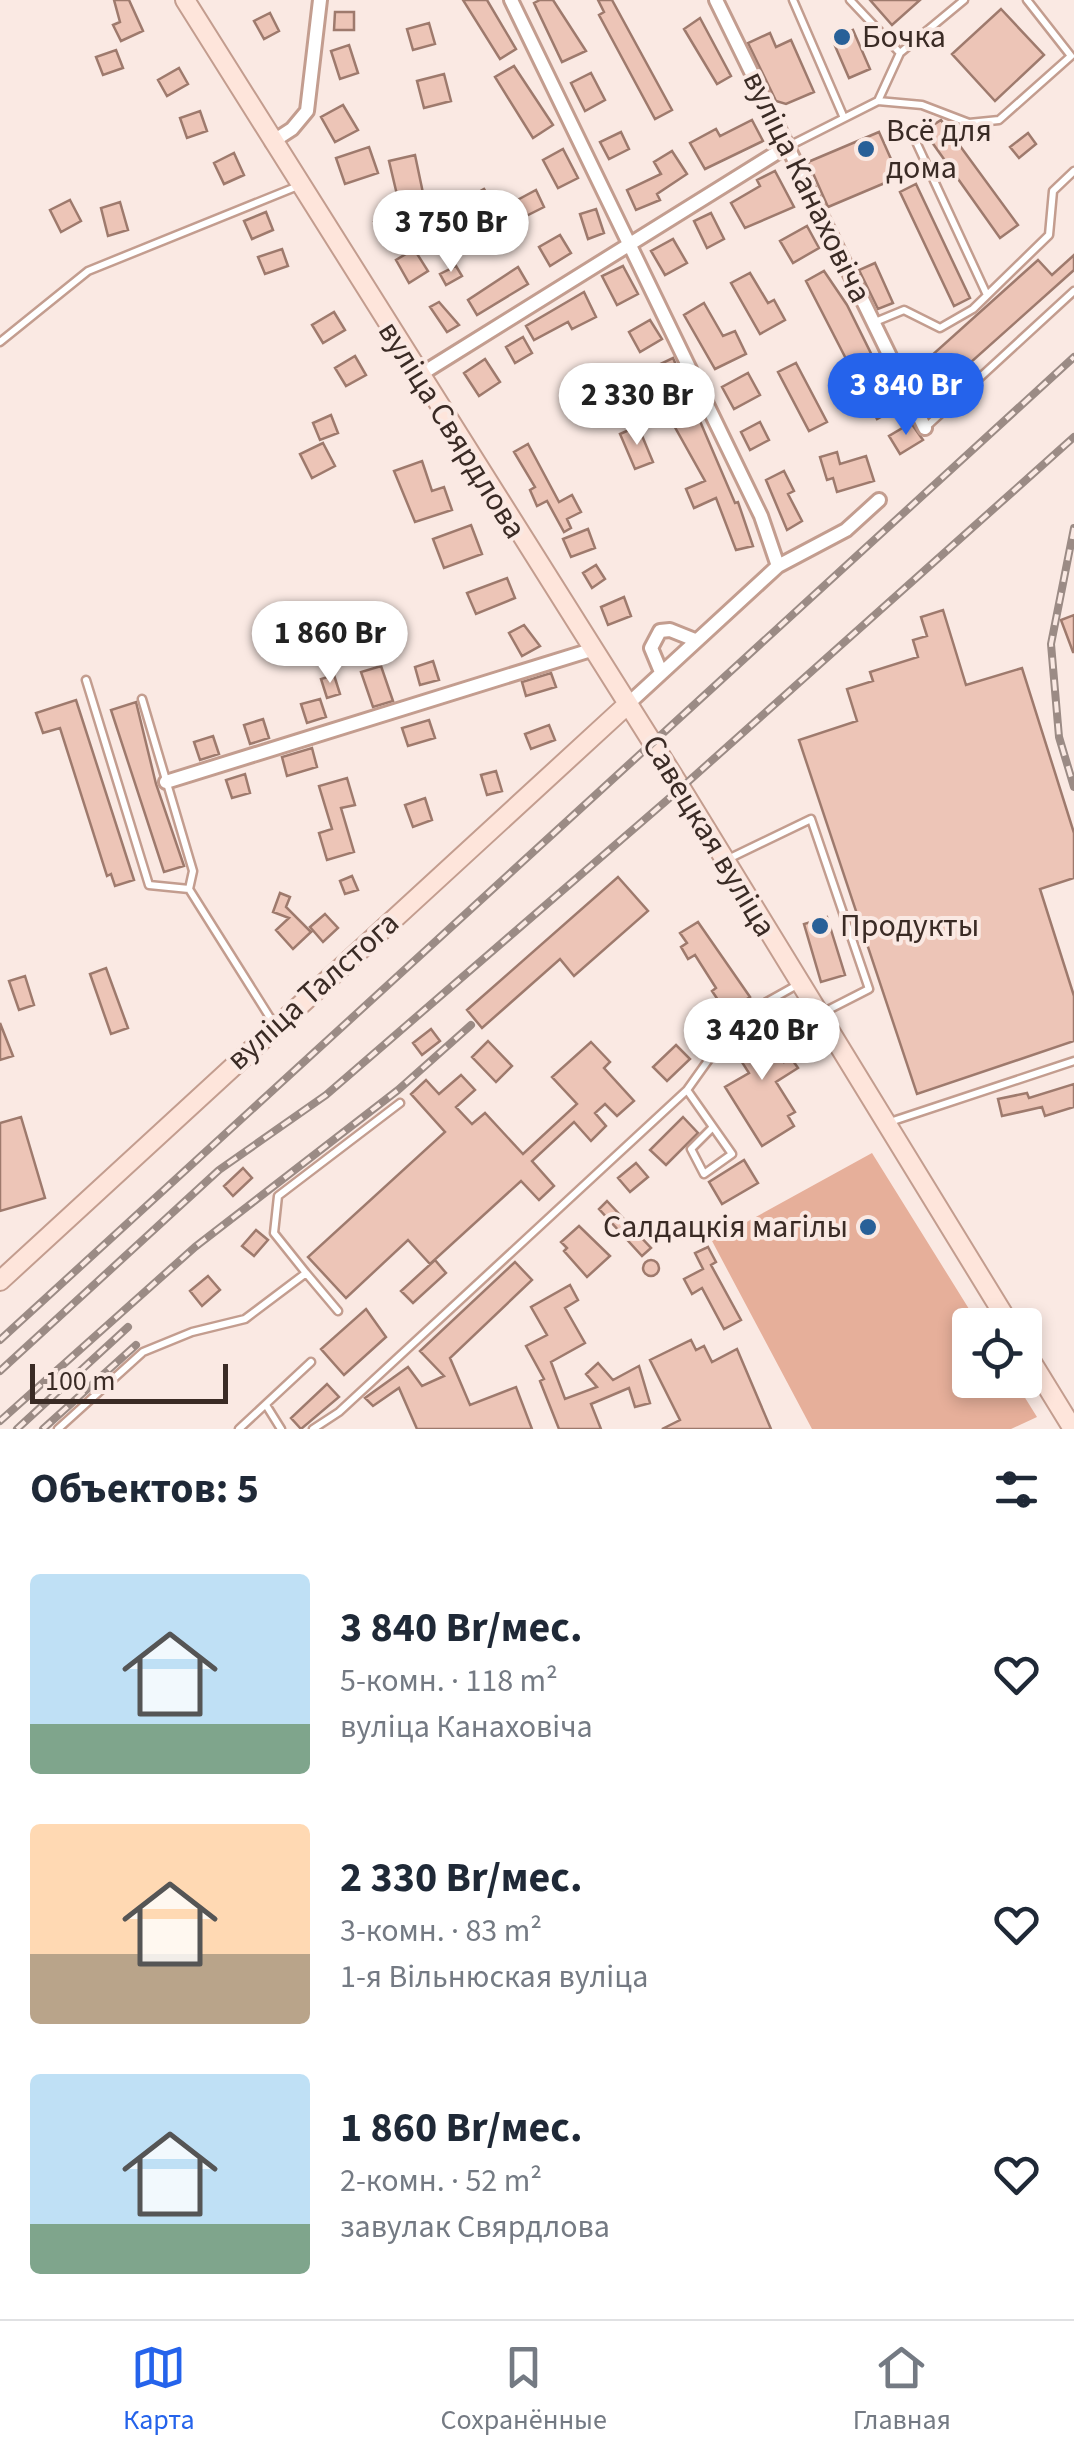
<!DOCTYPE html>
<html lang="ru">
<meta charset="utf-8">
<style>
body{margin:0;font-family:"Source Sans 3",sans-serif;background:#f2f2f3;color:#1f2937;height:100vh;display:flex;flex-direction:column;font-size:38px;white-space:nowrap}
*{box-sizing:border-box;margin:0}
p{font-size:32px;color:#747a83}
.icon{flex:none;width:55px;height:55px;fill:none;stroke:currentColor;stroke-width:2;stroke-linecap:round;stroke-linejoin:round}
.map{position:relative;height:1429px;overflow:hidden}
.sheet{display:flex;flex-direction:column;background:#fff;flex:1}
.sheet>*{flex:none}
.tools{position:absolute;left:952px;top:1308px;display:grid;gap:20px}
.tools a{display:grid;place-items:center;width:90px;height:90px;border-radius:10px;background:#fff;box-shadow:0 5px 15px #0003;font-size:50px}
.scale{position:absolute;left:30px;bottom:25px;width:198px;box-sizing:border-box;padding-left:10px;border:5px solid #3a2b25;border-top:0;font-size:28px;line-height:35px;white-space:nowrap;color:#3a2b25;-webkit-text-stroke:8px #fae9e3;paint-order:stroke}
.price{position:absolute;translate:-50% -85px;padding:0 22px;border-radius:35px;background:#fff;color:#222;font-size:32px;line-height:65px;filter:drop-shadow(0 2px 5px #0008)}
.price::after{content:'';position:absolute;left:50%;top:60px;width:30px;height:22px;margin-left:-15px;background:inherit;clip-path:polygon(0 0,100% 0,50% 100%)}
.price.selected{background:#2563eb;color:#fff}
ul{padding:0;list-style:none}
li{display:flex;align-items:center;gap:30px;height:250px;padding:0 30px}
li span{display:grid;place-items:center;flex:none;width:280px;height:200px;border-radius:10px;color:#555}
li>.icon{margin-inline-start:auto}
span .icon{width:120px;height:120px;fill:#fffc;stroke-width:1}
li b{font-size:42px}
h2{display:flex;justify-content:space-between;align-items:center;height:120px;padding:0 30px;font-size:42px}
.menu{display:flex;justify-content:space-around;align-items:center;height:140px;border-top:2px solid #e0e1e3;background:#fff;font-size:28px;color:#747a83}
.menu a{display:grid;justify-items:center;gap:5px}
.menu .selected{color:#2563eb}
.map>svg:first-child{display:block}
.green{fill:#e6af9a}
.building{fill:#edc5b7;stroke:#9e7a6d;stroke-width:2.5}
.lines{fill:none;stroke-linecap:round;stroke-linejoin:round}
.lane-casing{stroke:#c39d8f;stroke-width:11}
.street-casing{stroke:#c39d8f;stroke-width:18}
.secondary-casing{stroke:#c39d8f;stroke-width:22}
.lane{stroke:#fff;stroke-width:6}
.street{stroke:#fff;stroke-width:12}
.secondary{stroke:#fee5db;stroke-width:18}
.rail-casing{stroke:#9b8b85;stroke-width:8}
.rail{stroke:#fae9e3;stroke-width:4;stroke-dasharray:11;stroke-linecap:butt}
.poi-dot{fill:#286098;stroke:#fae9e3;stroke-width:4}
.labels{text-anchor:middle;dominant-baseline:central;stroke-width:8;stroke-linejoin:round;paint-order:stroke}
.poi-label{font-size:32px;fill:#3a2b25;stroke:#fae9e3;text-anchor:start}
.street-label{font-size:32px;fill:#3a2b25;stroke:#fae9e3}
</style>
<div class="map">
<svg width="1074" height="1429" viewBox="0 0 1074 1429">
<rect width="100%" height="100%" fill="#fae9e3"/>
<!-- green -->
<path class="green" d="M872,1153L979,1325H970V1380H1014L1037,1417L1011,1429H812L712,1241Z"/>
<!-- building -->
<path class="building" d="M114,0H129L143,31L121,41L113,25L120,22Z
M463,0H487L516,49L500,59Z
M540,0H553L586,51L562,62L534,3Z
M598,0H612L672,110L655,119L599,15L604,12Z
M870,0H920L892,25Z
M1001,9L1044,55L995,101L952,54Z
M335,12H354V30H334Z
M270,13L279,31L264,39L254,21Z
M700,18L731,76L717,84L684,29Z
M429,23L435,44L413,50L407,29Z
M853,30L870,69L849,78L832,39Z
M770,33L776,47L791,40L814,92L786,104L776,101L748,43Z
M349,45L358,73L340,79L331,51Z
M116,50L123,68L103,75L96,57Z
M514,66L553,125L533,138L495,77Z
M179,68L188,84L167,96L158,80Z
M591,73L605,100L585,111L571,83Z
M444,74L451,101L424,108L417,81Z
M343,105L358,130L335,142L321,117Z
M200,111L207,131L187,138L180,118Z
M752,120L763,141L705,169L690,143L716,129L720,136Z
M941,120L1018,225L1000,238L924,131Z
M621,132L629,149L609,159L600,142Z
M879,132L899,177L828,207L808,162Z
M1028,133L1036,144L1019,158L1010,147Z
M369,147L378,173L345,184L336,158Z
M563,149L578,178L558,188L543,160Z
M672,151L687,174L657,194L660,200L636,210L627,190L661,174L654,162Z
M234,153L244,175L224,184L214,163Z
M415,155L423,193L398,199L389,161Z
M775,171L794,207L745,228L731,203L760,186L757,180Z
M916,184L970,298L954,306L900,192Z
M484,189L496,209L477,220L465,200Z
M536,190L544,207L518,220L510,204Z
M70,200L81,221L61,232L50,210Z
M120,202L128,230L108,236L101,208Z
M397,209L408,230L386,242L374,222Z
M596,209L604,233L588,239L580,214Z
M266,212L273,230L252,239L244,221Z
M711,213L724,239L707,248L694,221Z
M807,226L819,248L793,263L780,241Z
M560,235L571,253L550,266L539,247Z
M673,239L687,263L665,275L651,251Z
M282,249L288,266L265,274L258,257Z
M414,249L428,271L409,283L396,260Z
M1074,255V270L951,380L927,392L911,374L1038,260L1052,275Z
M875,263L893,303L878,309L859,270Z
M456,266L462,276L446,285L440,274Z
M623,266L638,294L617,305L602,276Z
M518,267L528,284L477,315L468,300Z
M824,271L847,305L898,408L877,419L806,281Z
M750,273L768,303L774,300L785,320L760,334L731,283Z
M584,292L596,317L572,329L568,322L534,340L526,326Z
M439,302L459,325L447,332L430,307Z
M704,303L723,336L735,331L746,354L715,369L684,315Z
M334,312L345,330L323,343L312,325Z
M650,320L662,339L640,352L629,332Z
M523,337L532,353L515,363L506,347Z
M355,356L366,375L346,386L335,368Z
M673,358L735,503L738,502L753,546L736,550L716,498L694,508L686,489L705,481L667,413L675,409L656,366Z
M485,359L500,382L479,396L464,373Z
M796,363L827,422L809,431L778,372Z
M748,373L760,395L734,409L722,387Z
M331,415L338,433L320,440L313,423Z
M760,422L769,440L750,450L741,432Z
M911,423L923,440L900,454L889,436Z
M638,426L653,462L635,469L620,434Z
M323,443L335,466L312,478L300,454Z
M528,444L559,502L572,495L581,512L567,519L571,528L564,532L547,501L537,506L530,490L535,487L514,452Z
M837,452L840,464L866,456L874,481L837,492L833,478L827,480L820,457Z
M422,461L432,491L444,487L452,510L415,522L394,471Z
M784,471L794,491L788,494L802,521L787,530L766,480Z
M471,525L482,554L444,568L433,539Z
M588,529L595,548L571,557L563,539Z
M596,565L605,579L592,588L583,573Z
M507,578L515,598L476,614L467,593Z
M624,597L631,616L608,625L601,607Z
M943,610L966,685L1022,668L1074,833V878L1040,889L1074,996V1041L917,1094L799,740L857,721L847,689L873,681L870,672L918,657L913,640L927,636L921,617Z
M1074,615V652H1073L1061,620Z
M524,625L540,646L522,656L509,633Z
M433,661L439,680L420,685L415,667Z
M381,666L393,701L373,707L361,672Z
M551,673L556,687L526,696L522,682Z
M334,675L340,694L327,698L321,679Z
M320,699L326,717L307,723L301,704Z
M76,700L134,880L115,886L111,874L107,876L60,728L43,733L36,713Z
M136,702L156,784L184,866L164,872L111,710Z
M263,719L269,738L250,744L244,725Z
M429,720L435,738L408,746L402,728Z
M549,725L555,740L531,749L525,734Z
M213,736L219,754L200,760L194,742Z
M312,748L317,767L287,776L282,757Z
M496,771L502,791L487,795L481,775Z
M245,774L250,793L232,798L226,780Z
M347,778L355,805L341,808L354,852L327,860L319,833L332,829L319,786Z
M425,798L432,820L413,827L405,805Z
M352,876L358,890L345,894L340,881Z
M618,877L648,911L574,976L560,959L482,1028L467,1010Z
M280,893L290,897L286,907L311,932L293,949L276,930L289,918L273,912Z
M325,914L338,928L323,942L310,927Z
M827,917L845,975L821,982L804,924Z
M698,922L750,997L726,1012L712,991L716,988L695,955L688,959L681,947L687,943L680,933Z
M106,968L128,1028L111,1034L90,974Z
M25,976L34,1005L19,1010L9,981Z
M771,1017L782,1035L771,1041L784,1062L791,1058L798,1068L776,1082L795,1112L788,1116L794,1126L762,1146L725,1087L749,1073L729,1042Z
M0,1023L13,1056L0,1060Z
M431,1029L440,1041L422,1055L413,1043Z
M488,1041L512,1066L496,1082L472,1057Z
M591,1042L610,1062L604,1068L634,1101L617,1116L605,1104L595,1113L606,1126L591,1141L574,1122L532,1161L554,1186L539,1200L521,1181L430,1264L408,1240L346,1298L308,1257L445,1132L411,1094L426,1080L439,1094L461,1075L475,1090L456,1107L472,1124L485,1113L523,1154L577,1104L552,1077Z
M676,1045L690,1059L667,1081L653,1067Z
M1074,1084V1107L1045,1116L1042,1107L1002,1116L998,1099L1027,1093L1029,1098Z
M21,1117L45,1198L0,1211V1123Z
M683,1117L698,1133L666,1165L650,1150Z
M744,1160L758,1183L722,1204L709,1182Z
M636,1163L648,1177L630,1192L618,1178Z
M243,1168L252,1178L233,1196L224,1186Z
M607,1201L651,1248L642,1256L599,1209Z
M579,1226L610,1256L587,1277L564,1251L567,1248L561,1242Z
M256,1230L268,1240L254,1256L242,1246Z
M708,1247L716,1262L711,1265L741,1320L724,1329L702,1288L692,1294L684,1279L703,1269L695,1253Z
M435,1260L446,1273L413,1303L401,1291Z
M643 1268a8 8 0 1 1 16 0a8 8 0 1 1-16 0Z
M515,1262L532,1280L450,1358L470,1405L516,1387L532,1429H417L399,1388L373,1406L365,1398L408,1367L422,1386L444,1376L420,1351Z
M208,1276L220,1290L202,1306L190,1291Z
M570,1285L578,1300L565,1308L585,1343L551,1362L565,1399L597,1387L586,1374L598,1363L613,1380L639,1366L650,1403L635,1407L629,1388L591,1404L601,1429H559L540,1381L544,1379L526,1346L547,1335L531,1307Z
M366,1309L386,1337L344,1375L321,1349Z
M691,1340L696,1350L704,1346L712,1362L737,1349L771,1429H662L680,1420L650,1360Z
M327,1384L339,1397L301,1429L291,1418Z"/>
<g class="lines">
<defs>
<path id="lane" d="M793,0L844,118
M850,0L900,53
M878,101L900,53L964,0
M917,144L987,295
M787,147L878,101L922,105L969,123L999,120L1071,56L1027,0
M875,322L904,310L940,328L973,309L1049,235L1053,191L1074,171
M0,342L88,271L298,186
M925,428L1074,291
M86,680L149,885L189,889
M142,699L193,871L189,889L274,1024
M726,860L811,819L869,989L822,1013
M687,1090L732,1154L704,1174L691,1149L713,1127
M890,1122L1074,1061
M306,1273L338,1311
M266,1405L281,1429
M58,1429L143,1352L192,1332L245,1319L306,1273L274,1233L278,1196L400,1103
M239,1429L311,1362
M313,1429L339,1412L687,1090L717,1048L722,1027L797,985"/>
<path id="street" d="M511,0L761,516L778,566
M716,0L925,428
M272,142L292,129L307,111L320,0
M418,376L786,147
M661,672L651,648L660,631L670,630L695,640
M628,704L778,566L846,530L879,500
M166,782L591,650"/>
<path id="secondary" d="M185,0L681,788L1010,1325
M0,1281L628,704
M1025,1351L1073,1429"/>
</defs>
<!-- lane casing -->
<use href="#lane" class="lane-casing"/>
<!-- street casing -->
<use href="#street" class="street-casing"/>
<!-- secondary casing -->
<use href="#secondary" class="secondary-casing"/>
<!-- lane -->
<use href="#lane" class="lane"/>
<!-- street -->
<use href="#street" class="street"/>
<!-- secondary -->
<use href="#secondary" class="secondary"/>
<defs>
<path id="rail" d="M1074,528L1051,644L1059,737L1074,787
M0,1340L1074,357
M0,1371L219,1170L326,1095L681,788L1074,437
M0,1421L195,1247L398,1090L471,1025
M17,1429L128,1327
M43,1429L136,1345"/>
</defs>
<!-- rail casing -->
<use href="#rail" class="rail-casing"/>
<!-- rail -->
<use href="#rail" class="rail"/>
</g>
<!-- markers -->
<g class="poi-dot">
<circle cx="842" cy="37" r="10"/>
<circle cx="866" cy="149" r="10"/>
<circle cx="820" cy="926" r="10"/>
<circle cx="868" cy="1227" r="10"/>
</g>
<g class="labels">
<!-- poi labels -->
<g class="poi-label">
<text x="862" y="37">Бочка</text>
<text x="886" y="131">Всё для<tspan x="886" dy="37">дома</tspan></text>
<text x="840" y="926">Продукты</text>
<text x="848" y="1227" text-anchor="end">Салдацкія магілы</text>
</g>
<!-- street labels -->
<g class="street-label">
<text transform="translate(807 187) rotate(64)">вуліца Канаховіча</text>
<text transform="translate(452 430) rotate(58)">вуліца Свярдлова</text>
<text transform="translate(709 836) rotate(59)">Савецкая вуліца</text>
<text transform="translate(313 991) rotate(-42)">вуліца Талстога</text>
</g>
</g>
</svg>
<div class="tools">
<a><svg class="icon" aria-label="locate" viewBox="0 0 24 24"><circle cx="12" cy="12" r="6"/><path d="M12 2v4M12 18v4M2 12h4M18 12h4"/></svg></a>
</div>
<div class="scale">100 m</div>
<b class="price" style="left:451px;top:275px">3 750 Br</b>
<b class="price selected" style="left:906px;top:438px">3 840 Br</b>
<b class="price" style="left:637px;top:448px">2 330 Br</b>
<b class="price" style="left:330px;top:686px">1 860 Br</b>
<b class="price" style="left:762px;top:1083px">3 420 Br</b>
</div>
<section class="sheet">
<h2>Объектов: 5<svg class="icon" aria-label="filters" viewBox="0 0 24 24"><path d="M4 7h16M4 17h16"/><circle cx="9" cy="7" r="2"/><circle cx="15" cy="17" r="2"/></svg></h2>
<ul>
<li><span style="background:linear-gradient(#bfe0f5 75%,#7fa58c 0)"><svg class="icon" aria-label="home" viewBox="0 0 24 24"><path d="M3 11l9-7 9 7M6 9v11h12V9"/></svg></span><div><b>3 840 Br/мес.</b><p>5-комн. · 118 m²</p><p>вуліца Канаховіча</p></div><svg class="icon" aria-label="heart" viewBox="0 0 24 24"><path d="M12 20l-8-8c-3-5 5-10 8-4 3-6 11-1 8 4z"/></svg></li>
<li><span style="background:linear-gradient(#ffd9b3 65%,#b9a48a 0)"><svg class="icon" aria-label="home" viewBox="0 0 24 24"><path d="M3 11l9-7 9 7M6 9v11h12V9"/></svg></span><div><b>2 330 Br/мес.</b><p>3-комн. · 83 m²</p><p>1-я Вільнюская вуліца</p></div><svg class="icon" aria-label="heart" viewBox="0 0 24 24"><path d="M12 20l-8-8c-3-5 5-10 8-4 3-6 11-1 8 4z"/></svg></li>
<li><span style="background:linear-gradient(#bfe0f5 75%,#7fa58c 0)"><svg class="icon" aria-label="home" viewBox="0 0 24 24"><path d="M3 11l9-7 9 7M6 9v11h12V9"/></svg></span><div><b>1 860 Br/мес.</b><p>2-комн. · 52 m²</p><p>завулак Свярдлова</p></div><svg class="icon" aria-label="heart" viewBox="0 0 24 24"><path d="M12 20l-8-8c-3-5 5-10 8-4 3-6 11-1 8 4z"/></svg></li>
</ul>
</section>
<nav class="menu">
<a class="selected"><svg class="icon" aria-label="map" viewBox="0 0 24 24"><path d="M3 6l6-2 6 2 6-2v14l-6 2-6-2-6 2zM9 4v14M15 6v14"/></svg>Карта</a>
<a><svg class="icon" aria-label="saved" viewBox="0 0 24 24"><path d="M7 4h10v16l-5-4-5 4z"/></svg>Сохранённые</a>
<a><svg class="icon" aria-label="home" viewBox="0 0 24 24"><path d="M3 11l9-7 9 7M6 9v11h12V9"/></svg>Главная</a>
</nav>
